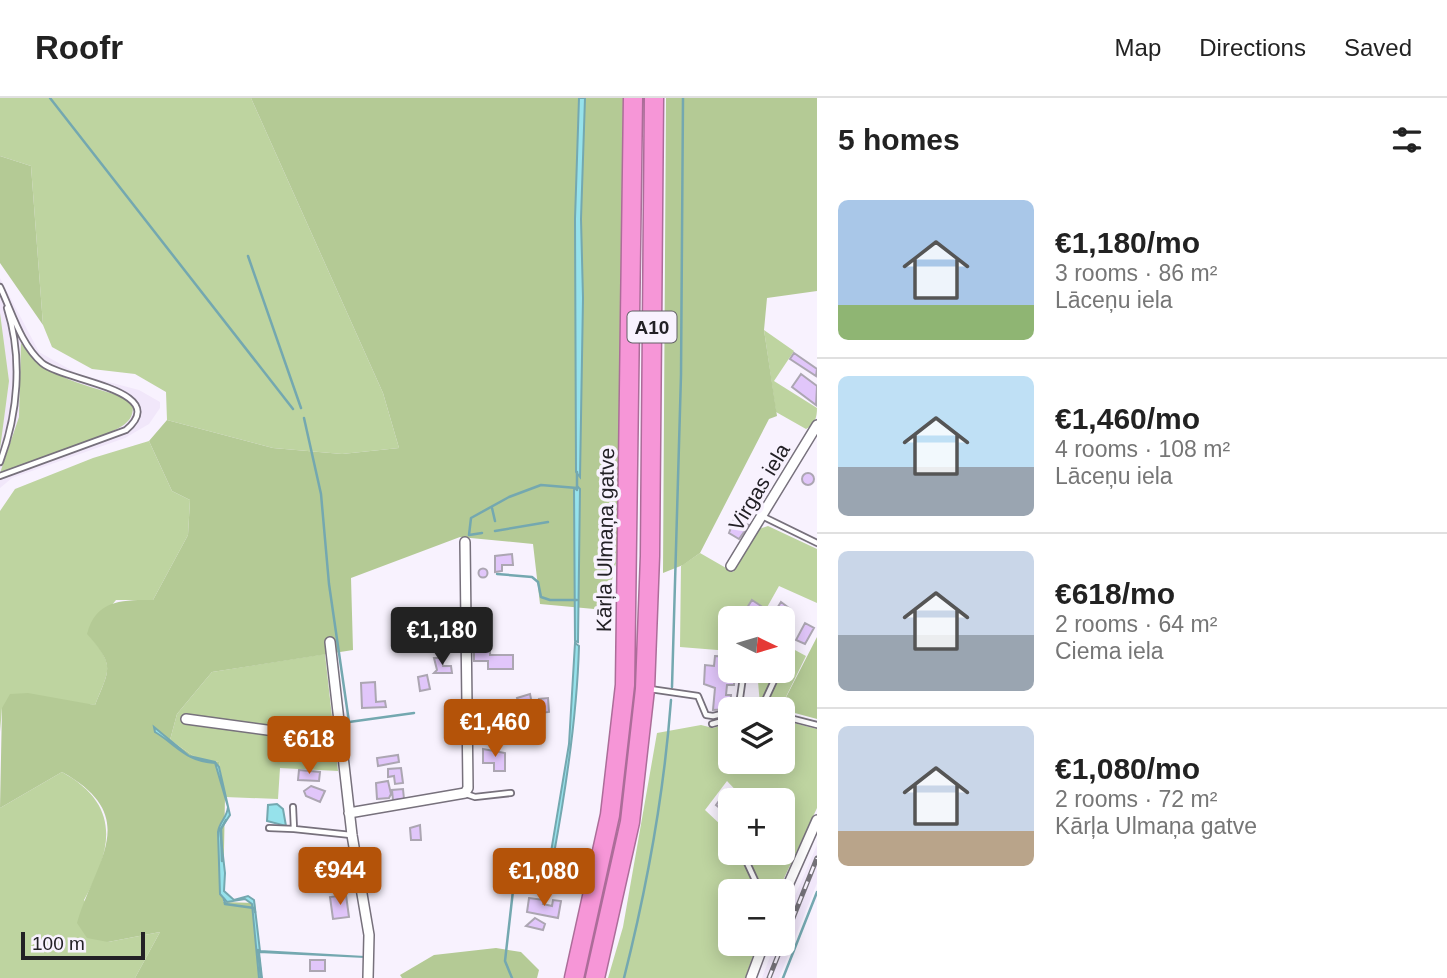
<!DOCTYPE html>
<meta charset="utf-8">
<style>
body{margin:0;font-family:Arial,sans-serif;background:#f2f2f2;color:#222;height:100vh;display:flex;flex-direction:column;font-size:26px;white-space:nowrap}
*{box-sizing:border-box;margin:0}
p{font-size:23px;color:#767676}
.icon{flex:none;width:38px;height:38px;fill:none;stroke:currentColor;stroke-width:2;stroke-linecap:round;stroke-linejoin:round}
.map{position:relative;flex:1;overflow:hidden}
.drawer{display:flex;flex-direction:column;background:#fff;width:630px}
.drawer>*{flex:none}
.needle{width:46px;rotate:95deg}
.buttons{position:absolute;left:718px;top:508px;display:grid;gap:14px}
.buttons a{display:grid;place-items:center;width:77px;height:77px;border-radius:10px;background:#fff;box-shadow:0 4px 18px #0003;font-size:35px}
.scale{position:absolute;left:21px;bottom:18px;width:124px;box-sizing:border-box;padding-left:7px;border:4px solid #232126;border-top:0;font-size:19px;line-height:24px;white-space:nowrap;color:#232126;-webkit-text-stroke:5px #f8f2fe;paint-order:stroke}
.price{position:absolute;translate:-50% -60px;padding:0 16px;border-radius:7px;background:#b45309;color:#fff;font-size:23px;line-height:46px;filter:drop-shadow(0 2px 4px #0008)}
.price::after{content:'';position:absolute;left:50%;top:42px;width:21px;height:16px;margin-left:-10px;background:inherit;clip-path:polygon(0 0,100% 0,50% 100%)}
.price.active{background:#222;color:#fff}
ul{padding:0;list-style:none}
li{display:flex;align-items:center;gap:21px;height:175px;padding:0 21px}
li+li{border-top:2px solid #e0e0e0}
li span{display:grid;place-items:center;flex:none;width:196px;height:140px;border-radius:10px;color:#555}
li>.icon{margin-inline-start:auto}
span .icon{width:84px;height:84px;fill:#fffc;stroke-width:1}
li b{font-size:30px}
h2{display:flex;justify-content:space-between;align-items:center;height:84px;padding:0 21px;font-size:30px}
header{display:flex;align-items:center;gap:42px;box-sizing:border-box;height:98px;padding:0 35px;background:#fff;border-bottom:2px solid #e0e0e0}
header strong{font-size:33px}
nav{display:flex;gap:38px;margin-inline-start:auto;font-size:24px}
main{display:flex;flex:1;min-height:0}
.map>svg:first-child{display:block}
.built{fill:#f1e7fa}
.green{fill:#bed4a0;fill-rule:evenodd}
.forest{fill:#b4ca95}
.water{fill:#96e2eb;stroke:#74a8b0;stroke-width:2}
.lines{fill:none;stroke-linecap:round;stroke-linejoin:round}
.stream{stroke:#74a8b0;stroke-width:2.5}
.building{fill:#e1c6fa;stroke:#aca6b2;stroke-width:2}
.lane-casing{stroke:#77717c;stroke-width:8}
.street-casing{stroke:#77717c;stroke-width:12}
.highway-casing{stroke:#ac6d99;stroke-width:21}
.lane{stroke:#fff;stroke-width:4.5}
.street{stroke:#fff;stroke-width:9}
.highway{stroke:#f696d7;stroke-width:18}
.rail-casing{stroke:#747178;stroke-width:5}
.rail{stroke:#f8f2fe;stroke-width:2.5;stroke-dasharray:8;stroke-linecap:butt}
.labels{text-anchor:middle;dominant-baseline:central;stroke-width:7;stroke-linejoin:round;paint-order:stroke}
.shield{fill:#f8f2fe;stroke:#636067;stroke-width:2}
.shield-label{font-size:19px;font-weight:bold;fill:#232126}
.street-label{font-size:21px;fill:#232126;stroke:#f8f2fe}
</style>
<header>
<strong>Roofr</strong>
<nav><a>Map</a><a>Directions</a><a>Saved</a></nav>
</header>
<main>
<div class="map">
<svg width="817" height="880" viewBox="0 0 817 880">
<rect width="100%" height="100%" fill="#f8f2fe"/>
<!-- built -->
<path class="built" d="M0,180L39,254L78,276L139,292L160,304V310L149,326L125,340L12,380L0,390Z
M817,747V785L779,880H762L775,845H782V828Z"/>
<!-- green -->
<path class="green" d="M0,0H251L383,295L399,350L342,356L273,350L167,322L166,294L135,276L92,271L52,249L43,227L31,68L0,58Z
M0,215L9,283L0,351Z
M764,232L794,253L774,283L817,310C817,319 815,327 806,331L776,314Z
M21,245C43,280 90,288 127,300L133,305C133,313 133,319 126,325C109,340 27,363 0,375L19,319Z
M149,343L172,393L190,402L188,437L153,502H116L88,536C115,568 110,570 95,607L65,604L2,610L0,634V413L15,391L93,360Z
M768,428L817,451V505L779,488L761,520H730V553L680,549L681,468L700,455L733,474L759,431Z
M782,545L806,558L780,611L760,607L757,572H782Z
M325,556L338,673L280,670L278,701L225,699L219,664L198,661L170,642L177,616L212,574Z
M782,622L817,631V710L778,793H730V845H758L745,880H608L623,829L657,635L701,627L713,630L730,625V663H782ZM727,683L745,702H782V754H730V719L722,728L705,712Z
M62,674C121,707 113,750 84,802L108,844L160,834L135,880H0V710Z"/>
<!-- forest -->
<path class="forest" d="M251,0H625L619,452L605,512L540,506L533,446L460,439L351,480L353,552L212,574L177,616L170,642L198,661L219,664L225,699L223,804L255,805L262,880H135L160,834L108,844L87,840L77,825C95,763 143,719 62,674L0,710L2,610L10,596L28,595L95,607C110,570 115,568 87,536C96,501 123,502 153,502L188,437L190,402L172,393L149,343L167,322L273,350L342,356L399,350L383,295Z
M666,0H817V193L767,200L764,232L777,318L769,321L700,455L683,467L663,475Z
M0,58L31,68L43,227L0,165Z
M817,539V621L780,611Z
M496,850L521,854L539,872L537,880H402L400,877L434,857Z"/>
<!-- water -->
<path class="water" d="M579,0H585L581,121L583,200L580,379L576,374L575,121Z
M578,389L580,391L578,544L575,543L574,392Z
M575,545L579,548C577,620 566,691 553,761L550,760L569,646Z
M154,629L189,658L215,664L219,669L230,717L220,732L225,775L224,793L234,802L248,798L254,802L260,853L365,859L259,854L262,880H259L252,806L245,801L227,804L220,796L218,734C219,724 227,720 228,709L216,668L215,665C185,663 178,648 155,634Z
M277,706L283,711L286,728L267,723L268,707Z"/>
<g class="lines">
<!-- stream -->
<path class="stream" d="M50,0L293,311
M248,158L301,310
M304,320L321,396L329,486L349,624L414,615
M577,392V374
M492,410L495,423
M495,433L548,424
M482,435L469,437L471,420L509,399L541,387L577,390
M497,476L532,479L538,484L541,499L550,502H577
M672,589L681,277L683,0
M222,763L221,731L226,722
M224,801L225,806L254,810L255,814
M258,852L261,880
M512,880L505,863L515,775
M624,880C647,789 664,696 671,602
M783,880L817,794"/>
</g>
<!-- building -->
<path class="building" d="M794,255L817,271L816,278L790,261Z
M801,276L817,288L816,307L792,289Z
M775.5 353a5.5 5.5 0 1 1 11 0a5.5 5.5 0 1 1-11 0Z
M802 381a6 6 0 1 1 12 0a6 6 0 1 1-12 0Z
M734,421L742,427L744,424L749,427L739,441L729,435Z
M512,456L513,467H502V473L495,474V458Z
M478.5 475a4.5 4.5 0 1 1 9 0a4.5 4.5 0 1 1-9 0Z
M752,502L761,508L754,519L745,513Z
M781,504L789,510L782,521L771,520Z
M805,525L814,530L805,546L796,542Z
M474,547H490V557H513V571H488V563H474Z
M715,558L730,559V572H735L734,587H727L726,597H731L730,611L713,612L715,590L704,586L705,567L714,568Z
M434,560H442L443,568H451L452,575H434L437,572Z
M427,577L430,591L420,593L418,579Z
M375,584L376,604L385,603L386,609L362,610L361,585Z
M530,596L533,611L521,615L517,600Z
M548,600L549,614L541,615L539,601Z
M483,651L505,655V673H494V665H483Z
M398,657L399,664L378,668L377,660Z
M401,670L403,685L395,686L394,678L388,679V671Z
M299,672L320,674L319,683L298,682Z
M388,683L391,696L389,700L377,701L376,685Z
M311,688L325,693L320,704L306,698L304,693Z
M403,691L404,701L393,702L392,692Z
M727,692L738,700L730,702L726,715L716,707Z
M420,727L421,742H411L410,730Z
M524,752L532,753L531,762L523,761Z
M346,797L349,819L333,821L330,799Z
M529,800L544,802L543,806L552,808L553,802L561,803L558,820L527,814Z
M535,820L545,826L543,832L526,828Z
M310,862H325V873H310Z"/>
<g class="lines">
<defs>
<path id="lane" d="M0,189C12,214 21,247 42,265C63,283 173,292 126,332L0,378
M0,364C18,316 23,260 7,210
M762,418L817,445
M782,566L789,551
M650,591L698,598L706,617L713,618L730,614
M737,605L755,611
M734,611L740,600L744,572
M761,611L779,572
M782,618L817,627
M712,626L730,621
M466,696L475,699L511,695
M293,709L294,731L351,737
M727,719L730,726
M269,730L294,731
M742,754L760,793
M514,765L592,773"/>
<path id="street" d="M731,468L817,327
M330,544L352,737L369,837L368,880
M186,621L341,642
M349,715L465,695L468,690L465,444
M782,801L817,722
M751,880L764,845"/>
<path id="highway" d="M574,880L610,717L625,587L633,0
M595,880L630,724L645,591L650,458L654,0"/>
</defs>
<!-- lane casing -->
<use href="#lane" class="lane-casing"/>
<!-- street casing -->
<use href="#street" class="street-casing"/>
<!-- highway casing -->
<use href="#highway" class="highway-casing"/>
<!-- lane -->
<use href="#lane" class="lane"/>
<!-- street -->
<use href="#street" class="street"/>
<!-- highway -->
<use href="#highway" class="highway"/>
<defs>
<path id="rail" d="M769,880L817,760"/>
</defs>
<!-- rail casing -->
<use href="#rail" class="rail-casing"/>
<!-- rail -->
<use href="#rail" class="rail"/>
</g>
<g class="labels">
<!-- shield labels -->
<rect class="shield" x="627.5" y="213.5" width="49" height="31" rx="5"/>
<g class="shield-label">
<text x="652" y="229">A10</text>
</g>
<!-- street labels -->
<g class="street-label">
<text transform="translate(759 389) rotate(-59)">Virgas iela</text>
<text transform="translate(605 442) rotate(-89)">Kārļa Ulmaņa gatve</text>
</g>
</g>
</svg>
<div class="buttons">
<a><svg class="needle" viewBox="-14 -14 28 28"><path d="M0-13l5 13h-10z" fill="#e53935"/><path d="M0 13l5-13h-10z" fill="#767676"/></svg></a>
<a><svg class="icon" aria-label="layers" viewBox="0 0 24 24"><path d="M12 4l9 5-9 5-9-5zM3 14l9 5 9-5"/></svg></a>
<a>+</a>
<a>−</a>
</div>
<div class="scale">100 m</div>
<b class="price active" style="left:442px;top:569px">€1,180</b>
<b class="price" style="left:495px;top:661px">€1,460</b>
<b class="price" style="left:309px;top:678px">€618</b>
<b class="price" style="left:340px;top:809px">€944</b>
<b class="price" style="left:544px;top:810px">€1,080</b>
</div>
<section class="drawer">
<h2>5 homes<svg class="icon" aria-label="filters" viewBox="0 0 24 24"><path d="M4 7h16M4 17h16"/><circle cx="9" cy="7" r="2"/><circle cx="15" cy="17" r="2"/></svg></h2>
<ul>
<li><span style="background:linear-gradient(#a9c7e8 75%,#8fb573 0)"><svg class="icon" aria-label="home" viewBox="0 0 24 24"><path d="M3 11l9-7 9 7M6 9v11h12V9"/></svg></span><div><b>€1,180/mo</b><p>3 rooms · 86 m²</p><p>Lāceņu iela</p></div></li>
<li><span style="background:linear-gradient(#bfe0f5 65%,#9aa5b1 0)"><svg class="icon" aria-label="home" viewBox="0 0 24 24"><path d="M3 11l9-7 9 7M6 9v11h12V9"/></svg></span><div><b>€1,460/mo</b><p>4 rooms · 108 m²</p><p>Lāceņu iela</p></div></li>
<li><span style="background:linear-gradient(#c9d6e8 60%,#9aa5b1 0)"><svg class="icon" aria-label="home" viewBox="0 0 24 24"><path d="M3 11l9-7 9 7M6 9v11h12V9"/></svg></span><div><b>€618/mo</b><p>2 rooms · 64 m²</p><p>Ciema iela</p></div></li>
<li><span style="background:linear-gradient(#c9d6e8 75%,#b9a48a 0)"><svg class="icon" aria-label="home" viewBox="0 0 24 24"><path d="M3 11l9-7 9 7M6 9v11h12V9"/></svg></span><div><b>€1,080/mo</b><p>2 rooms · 72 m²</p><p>Kārļa Ulmaņa gatve</p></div></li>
</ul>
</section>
</main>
